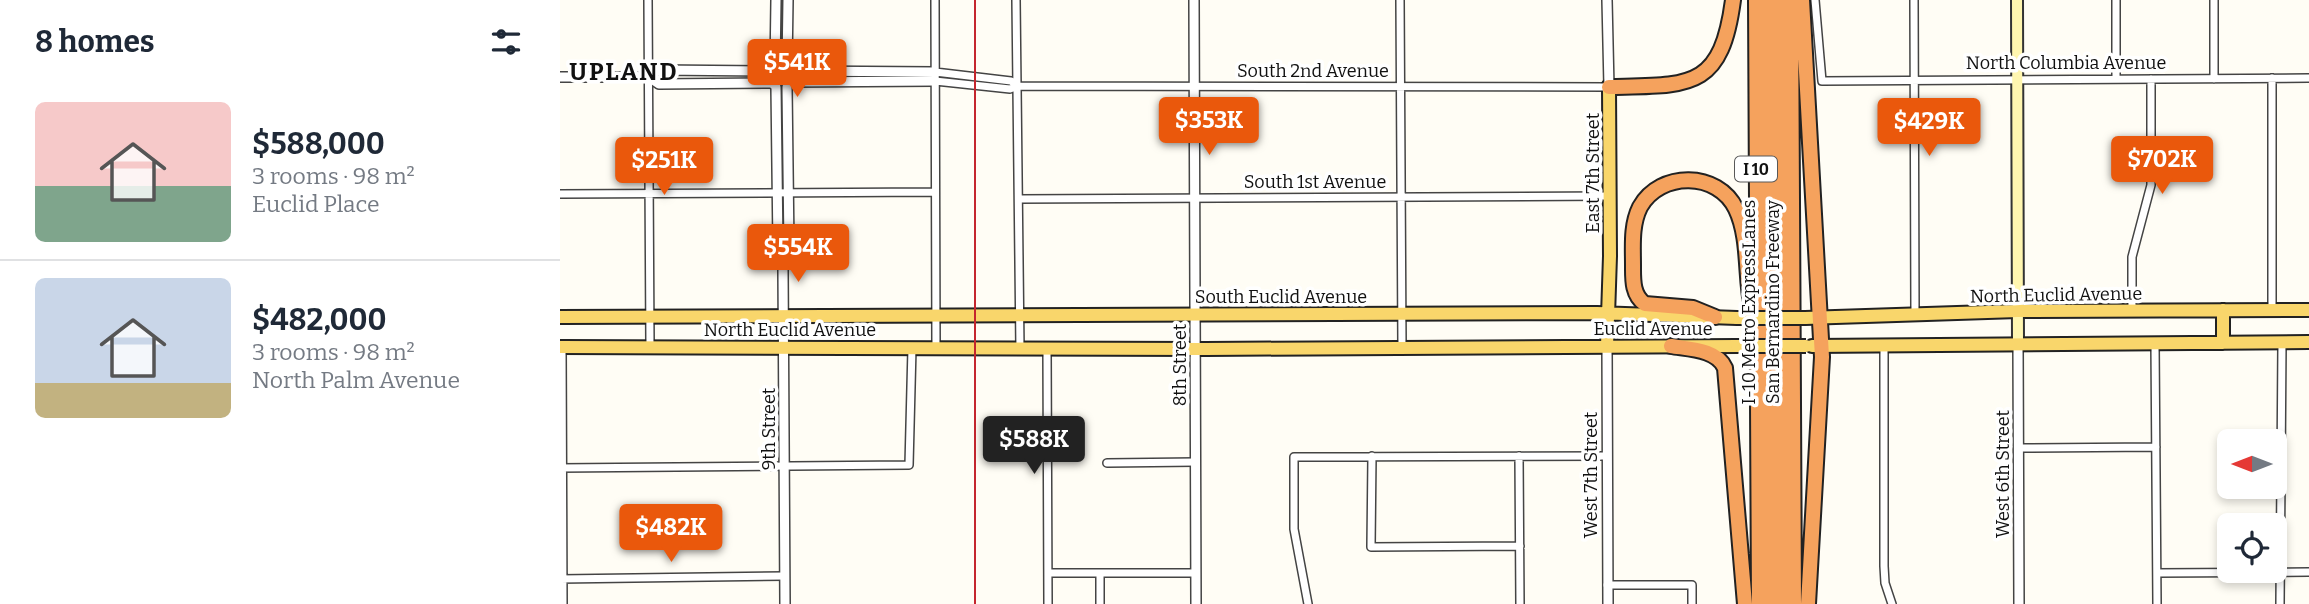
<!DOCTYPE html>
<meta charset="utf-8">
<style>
body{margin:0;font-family:Bitter,serif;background:#f2f2f3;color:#1f2937;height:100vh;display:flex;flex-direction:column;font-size:26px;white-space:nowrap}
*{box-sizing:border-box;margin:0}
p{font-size:23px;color:#747a83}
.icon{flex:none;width:38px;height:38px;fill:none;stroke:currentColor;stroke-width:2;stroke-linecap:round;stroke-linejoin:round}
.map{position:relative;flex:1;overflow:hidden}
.sheet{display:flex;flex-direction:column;background:#fff;width:560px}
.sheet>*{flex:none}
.needle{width:46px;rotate:270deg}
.tools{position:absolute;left:1657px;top:429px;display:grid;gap:14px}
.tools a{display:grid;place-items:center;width:70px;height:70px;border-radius:10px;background:#fff;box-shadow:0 4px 10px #0003;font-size:35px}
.price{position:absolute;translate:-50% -60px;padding:0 16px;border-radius:7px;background:#ea580c;color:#fff;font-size:23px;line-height:46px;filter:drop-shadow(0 2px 4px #0008)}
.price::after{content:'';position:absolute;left:50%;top:42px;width:21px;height:16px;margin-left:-10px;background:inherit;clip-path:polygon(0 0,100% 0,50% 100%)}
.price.current{background:#222;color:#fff}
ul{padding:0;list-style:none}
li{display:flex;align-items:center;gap:21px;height:175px;padding:0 35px}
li+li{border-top:2px solid #e0e1e3}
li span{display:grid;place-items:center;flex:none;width:196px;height:140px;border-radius:10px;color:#555}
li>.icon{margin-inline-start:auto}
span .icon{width:84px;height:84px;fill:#fffc;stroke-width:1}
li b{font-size:30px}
h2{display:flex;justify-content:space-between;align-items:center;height:84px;padding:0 35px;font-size:30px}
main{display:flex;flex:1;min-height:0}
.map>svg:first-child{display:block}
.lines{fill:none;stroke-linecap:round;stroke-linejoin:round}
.minor-casing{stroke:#444;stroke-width:10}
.tertiary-casing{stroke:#444;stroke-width:12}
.secondary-casing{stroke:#333;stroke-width:14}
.primary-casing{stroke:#222;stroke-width:16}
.motorway-casing{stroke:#222;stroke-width:18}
.minor{stroke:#fff;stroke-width:7}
.tertiary{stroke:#fff;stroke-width:9}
.secondary{stroke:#fff6b0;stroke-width:10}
.primary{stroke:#f9d66b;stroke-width:12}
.motorway{stroke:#f5a25d;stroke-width:14}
.rail{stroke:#c4262e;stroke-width:2}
.primary-bridge-casing{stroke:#222;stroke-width:16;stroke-linecap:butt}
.primary-bridge{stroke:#f9d66b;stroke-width:12}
.labels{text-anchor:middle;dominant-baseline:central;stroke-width:7;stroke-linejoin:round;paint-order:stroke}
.shield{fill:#fff;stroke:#585858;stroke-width:2}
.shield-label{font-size:16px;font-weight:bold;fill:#111}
.street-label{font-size:18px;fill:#111;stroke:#fff}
.district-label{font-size:24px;font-weight:bold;letter-spacing:2px;fill:#111;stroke:#fff}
</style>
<main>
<section class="sheet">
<h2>8 homes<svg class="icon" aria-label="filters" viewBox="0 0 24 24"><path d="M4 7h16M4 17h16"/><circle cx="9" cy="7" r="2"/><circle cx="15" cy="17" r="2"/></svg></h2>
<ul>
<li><span style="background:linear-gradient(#f6c9c9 60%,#7fa58c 0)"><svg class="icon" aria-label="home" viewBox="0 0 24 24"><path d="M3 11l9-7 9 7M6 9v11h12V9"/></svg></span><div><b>$588,000</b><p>3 rooms · 98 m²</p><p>Euclid Place</p></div></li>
<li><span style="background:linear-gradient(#c9d6e8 75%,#c2b280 0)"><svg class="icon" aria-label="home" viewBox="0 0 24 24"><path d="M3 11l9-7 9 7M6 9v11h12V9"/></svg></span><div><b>$482,000</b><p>3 rooms · 98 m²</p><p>North Palm Avenue</p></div></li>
</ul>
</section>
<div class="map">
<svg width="1749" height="604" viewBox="0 0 1749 604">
<rect width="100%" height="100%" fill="#fffdf5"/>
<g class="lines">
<defs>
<path id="minor" d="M88,0L90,346
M375,0L376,348
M456,0L460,349
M840,0L842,347
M1255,0L1262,81L1749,78
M1354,0L1355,315
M1556,0V79
M1654,0V79
M375,72L451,81L457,86
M1712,78V311
M375,81L450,89L457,86L1048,87
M0,194L375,192
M459,199L1050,196
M1572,311V257L1591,185V79
M1595,344L1597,604
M1324,346V566L1325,583L1332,604
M2,347L3,604
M487,349L488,604
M1459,448L1596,447
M812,456L811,547L960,546
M959,456L960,604
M547,463L636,462
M0,468L349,465L352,348
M488,573H636
M540,573V604
M1597,573L1749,572
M0,579L225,576
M1047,585H1132V604
M748,604L734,529V457L1047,456
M1720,604L1722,343"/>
<path id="tertiary" d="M634,0L636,604
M1047,0L1049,87
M215,68L225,67L233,76
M227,68L228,0
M231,71L375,72
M0,77H89L99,84L212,83
M89,77L98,70L213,71
M232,82L375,81
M214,85L211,77L215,68L216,0
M216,87L218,248L223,254V269L225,604
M223,254L229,247L227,87
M1458,345L1459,604
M1047,346L1048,604"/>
<path id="secondary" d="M1457,0L1458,345"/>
<path id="primary" d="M0,317L1037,313L1177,318
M1245,318L1458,311L1749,310
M1663,343V310
M1047,346L1050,256L1049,87
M1252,346L1749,342
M0,347L645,349L1177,346"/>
<path id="motorway" d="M1196,0L1199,604
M1208,0L1209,604
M1220,0L1223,604
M1231,0L1234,604
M1242,0L1262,357L1248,604
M1049,87C1129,85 1161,91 1173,0
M1155,317L1133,308L1085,304C1072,295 1073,279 1073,265C1073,246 1071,225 1080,207C1100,171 1158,171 1176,209C1190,238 1185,277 1192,309
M1111,346C1128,349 1157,349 1165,368L1185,604"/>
</defs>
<!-- minor casing -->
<use href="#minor" class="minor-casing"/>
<!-- tertiary casing -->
<use href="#tertiary" class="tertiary-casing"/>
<!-- secondary casing -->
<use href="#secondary" class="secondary-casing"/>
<!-- primary casing -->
<use href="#primary" class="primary-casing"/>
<!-- motorway casing -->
<use href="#motorway" class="motorway-casing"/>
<!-- minor -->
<use href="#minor" class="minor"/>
<!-- tertiary -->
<use href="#tertiary" class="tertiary"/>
<!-- secondary -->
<use href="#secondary" class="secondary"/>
<!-- primary -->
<use href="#primary" class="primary"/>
<!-- motorway -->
<use href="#motorway" class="motorway"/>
<!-- rail -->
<path class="rail" d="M415,604V0"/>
<defs>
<path id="primary-bridge" d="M1177,318H1245
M1177,346H1246"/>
</defs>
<!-- primary-bridge casing -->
<use href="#primary-bridge" class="primary-bridge-casing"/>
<!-- primary-bridge -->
<use href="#primary-bridge" class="primary-bridge"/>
</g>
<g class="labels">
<!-- shield labels -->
<rect class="shield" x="1175" y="156.5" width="42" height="25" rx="5"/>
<g class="shield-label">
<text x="1196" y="169">I 10</text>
</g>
<!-- street labels -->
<g class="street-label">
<text x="1506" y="63">North Columbia Avenue</text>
<text x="753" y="71">South 2nd Avenue</text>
<text transform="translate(1033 173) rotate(-90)">East 7th Street</text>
<text x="755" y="182">South 1st Avenue</text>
<text transform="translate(1496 295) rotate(-1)">North Euclid Avenue</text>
<text x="721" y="297">South Euclid Avenue</text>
<text transform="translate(1189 302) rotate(-90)">I-10 Metro ExpressLanes</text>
<text transform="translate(1213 302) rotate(-90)">San Bernardino Freeway</text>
<text x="1093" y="329">Euclid Avenue</text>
<text x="230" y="330">North Euclid Avenue</text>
<text transform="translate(620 365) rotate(-90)">8th Street</text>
<text transform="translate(209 429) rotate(-90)">9th Street</text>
<text transform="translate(1443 474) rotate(-90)">West 6th Street</text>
<text transform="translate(1031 475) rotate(-90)">West 7th Street</text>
</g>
<!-- district labels -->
<g class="district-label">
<text x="64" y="72">UPLAND</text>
</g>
</g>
</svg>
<div class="tools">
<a><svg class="needle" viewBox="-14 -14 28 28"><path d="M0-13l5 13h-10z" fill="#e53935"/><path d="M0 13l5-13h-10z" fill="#747a83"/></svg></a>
<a><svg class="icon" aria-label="locate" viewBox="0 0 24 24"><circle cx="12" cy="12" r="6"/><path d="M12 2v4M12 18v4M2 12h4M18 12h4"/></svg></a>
</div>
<b class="price" style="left:237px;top:99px">$541K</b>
<b class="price" style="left:649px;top:157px">$353K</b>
<b class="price" style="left:1369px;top:158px">$429K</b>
<b class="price" style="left:1602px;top:196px">$702K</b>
<b class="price" style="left:104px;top:197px">$251K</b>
<b class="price" style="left:238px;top:284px">$554K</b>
<b class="price current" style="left:474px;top:476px">$588K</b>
<b class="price" style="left:111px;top:564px">$482K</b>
</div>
</main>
